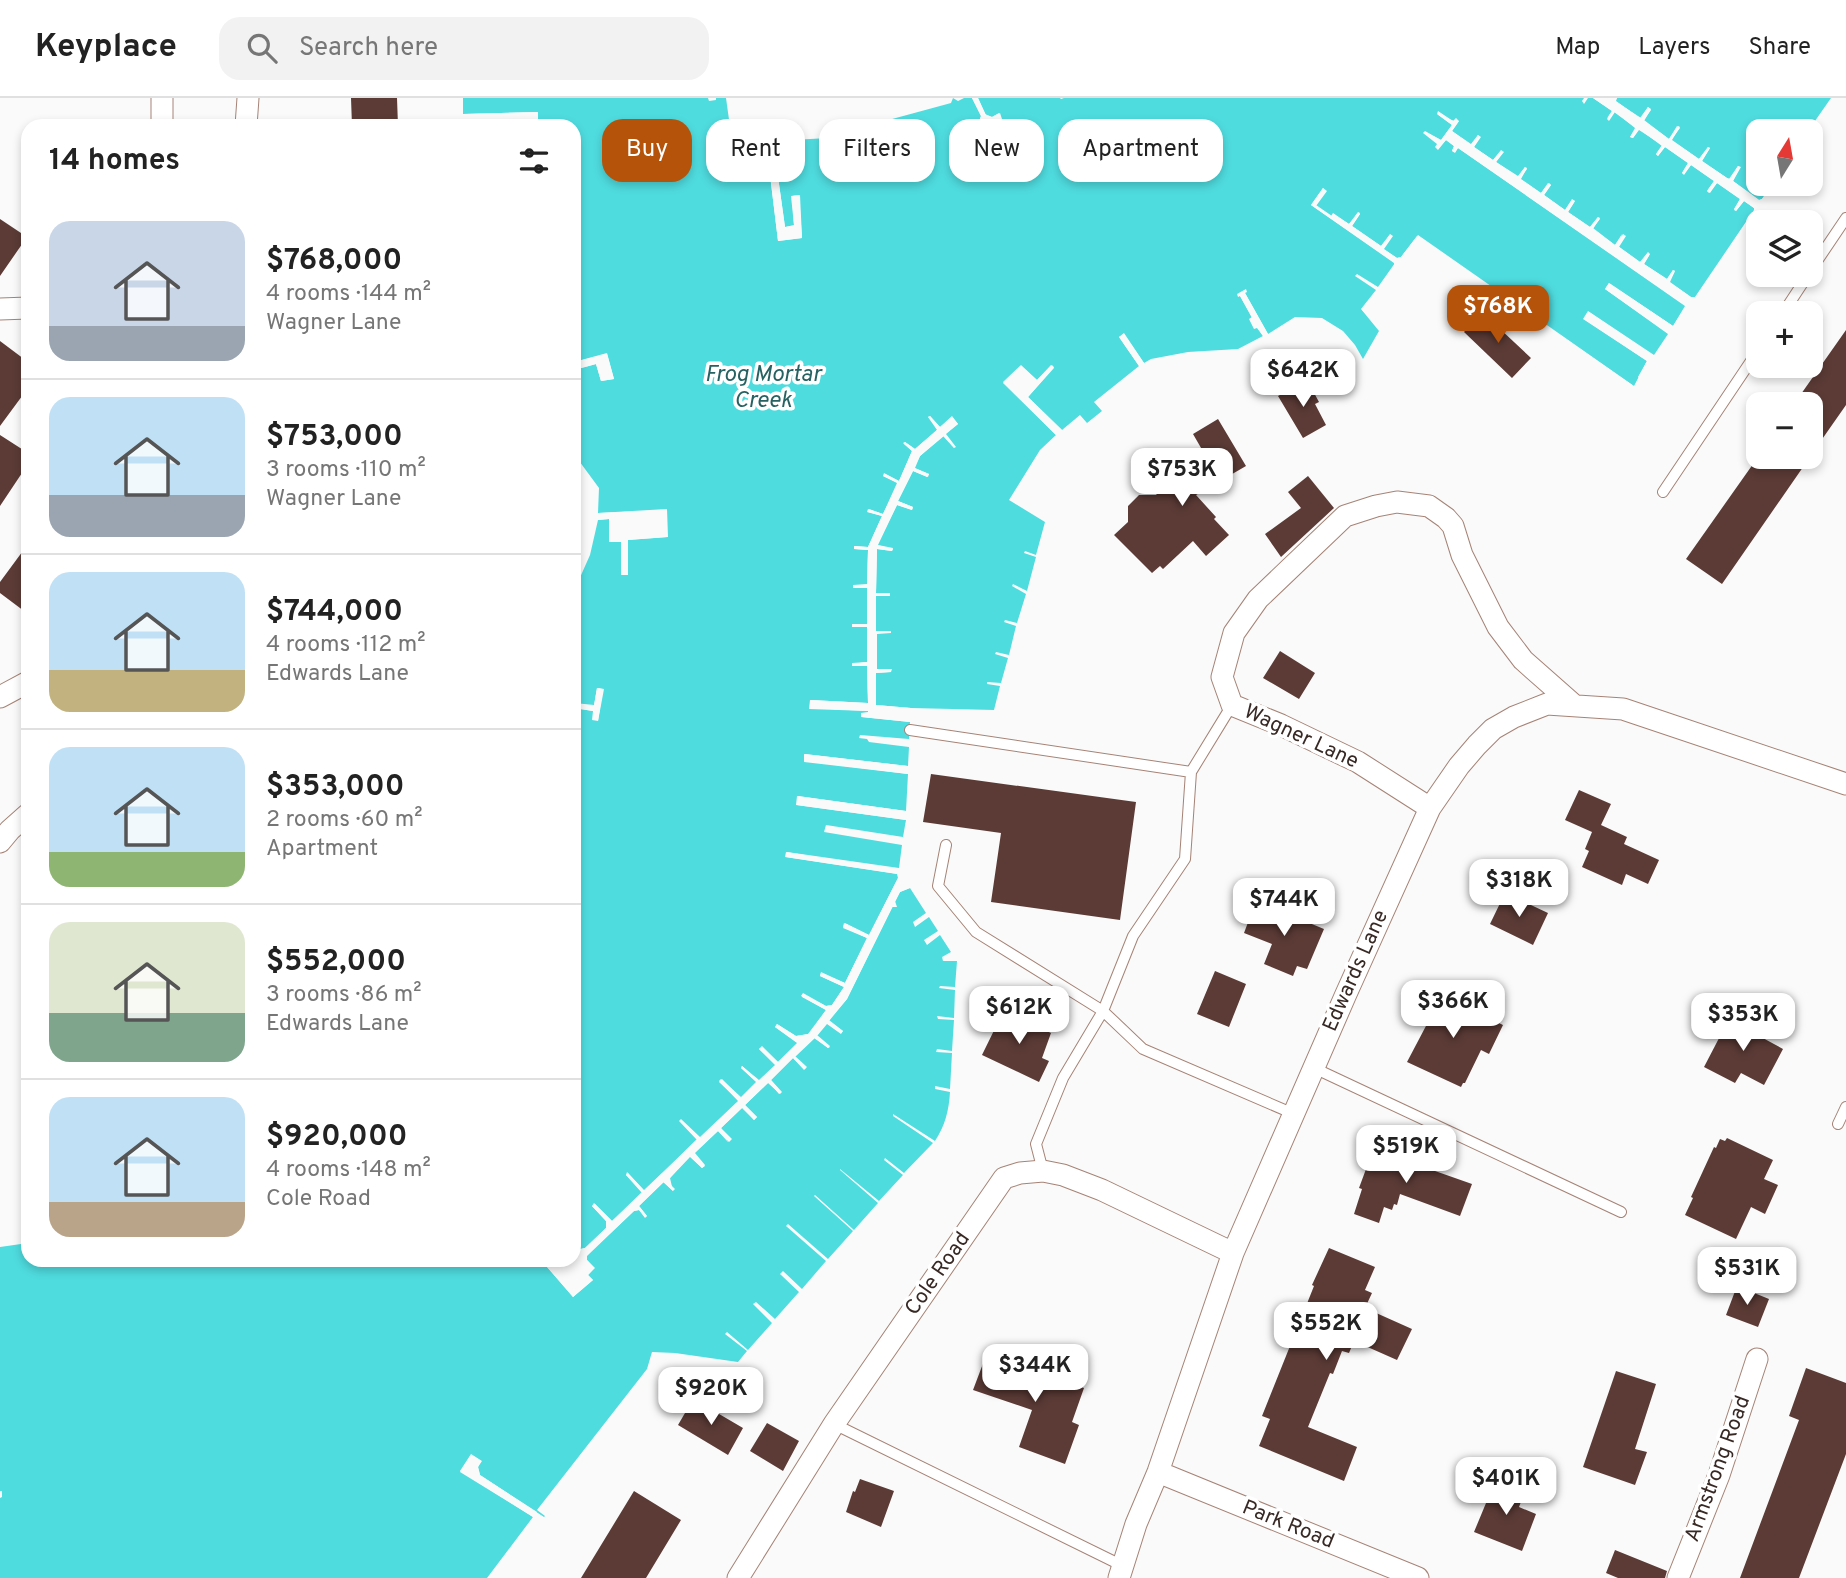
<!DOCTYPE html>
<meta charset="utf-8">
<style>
body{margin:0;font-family:Overpass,sans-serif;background:#f2f2f2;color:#222;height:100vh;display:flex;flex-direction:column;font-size:26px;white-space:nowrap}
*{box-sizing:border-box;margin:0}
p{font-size:23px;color:#767676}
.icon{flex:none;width:38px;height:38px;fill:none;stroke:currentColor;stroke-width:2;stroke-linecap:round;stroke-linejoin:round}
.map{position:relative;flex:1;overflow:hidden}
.details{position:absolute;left:21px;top:21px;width:560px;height:1148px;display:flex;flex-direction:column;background:#fff;border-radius:21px;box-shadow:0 4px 10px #0003}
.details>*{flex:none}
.banner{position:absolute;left:602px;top:21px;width:665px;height:63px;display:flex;gap:14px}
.needle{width:46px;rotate:11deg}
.fabs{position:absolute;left:1746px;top:21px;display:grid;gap:14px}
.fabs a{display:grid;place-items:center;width:77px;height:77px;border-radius:14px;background:#fff;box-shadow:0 4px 10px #0003;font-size:35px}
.price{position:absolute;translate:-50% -60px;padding:0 16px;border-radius:14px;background:#fff;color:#222;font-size:23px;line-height:46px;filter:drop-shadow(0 2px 4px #0008)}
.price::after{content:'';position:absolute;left:50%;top:42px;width:21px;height:16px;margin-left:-10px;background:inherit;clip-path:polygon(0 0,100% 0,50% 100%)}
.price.current{background:#b45309;color:#fff}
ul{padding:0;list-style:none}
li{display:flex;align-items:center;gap:21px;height:175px;padding:0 28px}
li+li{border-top:2px solid #e0e0e0}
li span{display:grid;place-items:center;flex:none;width:196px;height:140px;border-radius:21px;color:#555}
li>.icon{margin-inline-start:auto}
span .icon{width:84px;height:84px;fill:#fffc;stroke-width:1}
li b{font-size:30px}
h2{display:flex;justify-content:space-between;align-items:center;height:84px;padding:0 28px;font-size:30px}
.pill{padding:0 24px;border-radius:21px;background:#fff;box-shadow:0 4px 10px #0003;font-size:24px;line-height:63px}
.pill.current{background:#b45309;color:#fff}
header{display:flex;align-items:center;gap:42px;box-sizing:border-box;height:98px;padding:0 35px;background:#fff;border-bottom:2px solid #e0e0e0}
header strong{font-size:33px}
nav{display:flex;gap:38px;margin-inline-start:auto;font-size:24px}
.search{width:490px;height:63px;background:#f2f2f2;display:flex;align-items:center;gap:18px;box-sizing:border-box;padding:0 24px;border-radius:21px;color:#767676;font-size:26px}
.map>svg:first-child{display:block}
.water{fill:#4fdcdf}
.pier{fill:#fafafa;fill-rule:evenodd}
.building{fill:#5c3b36}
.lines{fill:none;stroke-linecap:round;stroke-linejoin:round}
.lane-casing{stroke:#a68376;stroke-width:12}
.street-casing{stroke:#a68376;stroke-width:23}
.lane{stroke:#fff;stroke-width:10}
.street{stroke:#fff;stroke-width:21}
.labels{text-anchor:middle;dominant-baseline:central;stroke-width:7;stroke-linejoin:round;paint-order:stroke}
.street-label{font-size:21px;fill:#382924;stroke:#fff}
.water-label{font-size:23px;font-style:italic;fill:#276162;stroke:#fff}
</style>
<header>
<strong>Keyplace</strong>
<div class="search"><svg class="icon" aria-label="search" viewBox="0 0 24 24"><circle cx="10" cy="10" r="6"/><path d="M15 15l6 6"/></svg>Search here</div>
<nav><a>Map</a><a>Layers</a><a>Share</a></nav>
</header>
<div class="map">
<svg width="1846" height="1480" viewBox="0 0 1846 1480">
<rect width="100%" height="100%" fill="#fafafa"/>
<!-- water -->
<path class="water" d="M463,0H708L709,3L716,2V0H726L732,43L766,44L778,143L802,140L799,97L792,98L794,128L785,129L773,43L847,39L848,33L951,5L953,0L958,3L964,0H972L981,18L979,24L971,27L975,35L1002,24L999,15L992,19L985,16L978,0H1060L1061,1L1064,0H1584L1582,3L1584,6L1588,0H1593L1612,13L1607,20L1614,14L1636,30L1630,39L1633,40L1639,31L1662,48L1656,56L1658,58L1665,49L1688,65L1682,75L1684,76L1691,67L1714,83L1707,93L1709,95L1717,85L1740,101L1734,111L1736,113L1744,103L1754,110V112L1695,199H1691L1669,184L1675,173L1673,172L1667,181L1644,166L1650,156L1640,164L1618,148L1622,136L1615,147L1593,130L1600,121L1598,119L1590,129L1568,114L1575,103L1572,102L1565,112L1544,97L1551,87L1548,85L1541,95L1520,81L1527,71L1525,69L1518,79L1496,64L1503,54L1501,53L1493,62L1474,49L1480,39L1478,37L1471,47L1452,33L1459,23H1454L1437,16L1452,27L1441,42L1425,34L1438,46L1436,49L1438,51L1446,42L1454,48L1452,53L1455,54L1458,50L1686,208L1673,228L1609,185L1605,191L1669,236L1654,258L1589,214L1584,221L1647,263L1634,288L1418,137L1401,159L1397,160L1383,151L1392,138L1390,137L1381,148L1352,128L1360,116L1359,114L1349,126L1333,116L1332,118L1316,107L1326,93L1323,90L1311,107L1395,165L1378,189L1357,176L1355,178L1376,192L1361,211L1379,233L1363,261L1355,247L1343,233L1322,220L1295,219L1268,236L1245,195L1240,198L1252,220L1255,230L1257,229L1263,238L1238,251L1188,254L1151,261L1144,265L1124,236L1119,239L1139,268L1094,304L1102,313L1087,325L1080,317L1062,332L1028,299L1054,269L1051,267L1037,282L1021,268L1003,285L1056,337L1040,352L1009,402L1045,424L1036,457L1025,453L1024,455L1036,459L1027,493L1013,486L1012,488L1026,496L1017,525L1005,522L1004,524L1016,528L1009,557L996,554L995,556L1008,560L1001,585L987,584V586L1000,588L994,612L911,610L876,607V575L891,574V572L877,571V535H891V534L876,533V498H890V495H876L877,451L892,453L893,451L877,447L897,407L912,412L913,409L898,403L913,373L927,379L929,376L914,370L920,358L944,338L954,350L945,336L958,326L952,319L940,329L930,318L928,319L938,331L915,351L905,344L904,346L912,353L899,383L885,376L883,378L898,385L883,416L869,411L868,414L882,418L868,449L854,448V451L868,452L867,487H853V489L867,490V526H853V529H867V564L852,566L853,568H867L868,605L811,602L810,610L868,613L869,614L862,619L910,624L909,641L860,637L859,640L867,641L869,644L909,649L908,668L805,656L804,663L908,676L906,713L798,698L797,707L906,722L903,739L826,727L824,734L902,747L899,770L787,754L786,759L898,776V780L869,837L845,825L843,830L867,840L845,885L821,875L820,878L844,889L832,907L826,908L802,896V899L826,912L808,936L796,938L777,926L775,929L798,945L778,964L762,949L759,951L776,967L759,983L742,968L741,970L757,984L741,1000L722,981L719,984L739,1003L700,1040L681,1022L680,1023L697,1041L644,1093L628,1075L626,1077L642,1094L612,1123L595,1106L592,1108L606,1123V1130L585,1150L576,1152L574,1150V610L593,613L598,623L603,591L597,590L594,608L574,605V493L590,457L598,422L609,421V444L621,443V477L628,476L627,442L667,439V412L598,415L599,390L574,356V272L596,266L601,283L614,281L607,256L574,264V28H538L537,14L463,16Z
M1617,0H1831L1808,33H1759V86H1772L1762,101L1759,102L1733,83L1740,69L1738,68L1729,81L1727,80L1702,63L1710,50L1708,49L1699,61L1671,42L1680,30L1677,28L1669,41L1644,22L1651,12L1648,9L1641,20L1615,3Z
M524,22V28H464L463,23Z
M910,790L926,815L913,824L915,829L929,819L938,833L924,842L927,847L940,837L951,854L942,859L943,863H957L955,889L940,888L939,890L955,892L954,920L937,918L938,921L954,922L952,953L937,951L936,954L952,955L950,991L935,988V991L950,994C949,1012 945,1028 935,1043L893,1016V1018L933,1045L904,1075L885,1060L884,1062L903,1077L879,1103L840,1071V1072L878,1105L854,1132L815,1097L814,1098L853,1133L828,1161L788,1126L786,1128L826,1163L802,1191L783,1173L780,1176L799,1194L775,1221L756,1204L753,1206L772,1225L748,1252L727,1234L725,1236L747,1253L738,1264L675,1255L652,1254L647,1271L537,1412L545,1418L544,1419L480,1377L478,1369L481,1363L471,1357L460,1374L533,1419L487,1480H0V1400L2,1399V1393H0V1149L28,1145V1162H541L573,1199L593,1182L588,1177L594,1170L587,1162V1158L634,1113L639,1112L645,1119L647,1118L639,1108L664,1084L673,1093L670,1080L690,1058L702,1070L705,1068L694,1055L718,1033L728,1044L721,1030L743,1009L754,1022L757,1019L745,1007L769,984L779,996L781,994L771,982L793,960L804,971L806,970L795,959L815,940L828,950L830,948L817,937L827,925L841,935L843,933L829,923L847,901L900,794Z"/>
<!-- pier -->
<path class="pier" d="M972,0H978L986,17L992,19L1000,15L1003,24L991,29L996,40L992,41L987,31L975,36L971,27L979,24L981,18Z
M1593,0H1599L1616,11L1757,108V114L1697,202H1689L1471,50L1450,36L1448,39L1688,206L1689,210L1676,230L1672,231L1609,190L1672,234L1671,238L1654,261L1589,218L1588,220L1650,261V264L1642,278L1643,281L1637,291H1632L1418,141L1403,161L1398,163L1397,167L1365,211L1370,219L1362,212L1394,168V165L1311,107L1323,90L1327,93L1316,108L1331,118L1333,115L1349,126L1358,114L1360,116L1352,128L1381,148L1390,136L1393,138L1384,151L1397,160L1401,159L1417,138L1635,289L1640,281L1638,279L1647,263L1583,221L1588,213L1654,257L1668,236L1605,191L1609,185L1673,228L1685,208L1458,50L1455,55L1452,53L1454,48L1446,42L1438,52L1435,49L1437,46L1423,35L1425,33L1441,42L1452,27L1437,16L1438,13L1453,23L1456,20L1459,23L1452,33L1471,46L1478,37L1481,39L1474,49L1493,62L1501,52L1504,54L1496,64L1518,78L1525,69L1527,70L1521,81L1541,95L1549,85L1551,87L1544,97L1565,112L1572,101L1575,103L1568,114L1590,129L1598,119L1600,120L1593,131L1615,147L1623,136L1626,138L1619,149L1640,164L1648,154L1650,156L1644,166L1667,181L1673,172L1675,173L1670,184L1691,199H1696L1754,113V110L1744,103L1736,113L1734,112L1740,101L1717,85L1710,95L1707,93L1714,83L1691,67L1684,77L1682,75L1688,65L1665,49L1658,58L1656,56L1662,47L1639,32L1633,40L1630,39L1635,30L1615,14L1609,23L1607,21L1612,13Z
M1607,0H1617L1616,3L1640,20L1648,9L1651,11L1644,23L1669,41L1678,28L1680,29L1672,42L1699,61L1708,49L1710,50L1702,63L1727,80L1730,81L1738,68L1741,69L1733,83L1759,102L1762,101L1773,86H1776L1775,87L1764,104L1758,105L1667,44L1609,3Z
M538,14V28H535L534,18L463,20V16Z
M524,19L527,21L528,28H524V22L463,23V20Z
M773,43L785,129L794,127L791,98L800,97L802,140L778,143L766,44H770L781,139L798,137L796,101L797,129L785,133L781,130L770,44Z
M1246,191L1247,194L1245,195L1268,236L1263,238L1257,230L1254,231L1249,221L1252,219L1240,198L1238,199L1237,196Z
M1124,235L1144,265L1139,268L1119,239Z
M607,255L614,281L601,283L596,266L574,272V268L597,263L600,265L603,279L609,278L605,260L574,268V264Z
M1021,267L1037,282L1052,267L1054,270L1028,299L1062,332L1059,334L1024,300L1025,297L1035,285L1021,272L1008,285L1058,335L1056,337L1003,284Z
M930,318L940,329L952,318L958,326L946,336L956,349L954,350L943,338L920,358L915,370L929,376L928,379L913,373L898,403L913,409L912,412L897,407L878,447L893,450L892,453L877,451L876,495H890V498H876V533H891V535L877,536V571H892L891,574L876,575V607L911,610V614L876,610L873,608V451L917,356L953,325L952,323L915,355L871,450V607L868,609L814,605L813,608L869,609L871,612V617L911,620L910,624L861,619V615L868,614V613L809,611L810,602L868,605L867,568H852V565L867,564V529H852V526H867V490H853V487L867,486L868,452L854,451V448L868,449L882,418L867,414L868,411L883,416L897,385L883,378L884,375L899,383L912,353L903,345L905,344L915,351L937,332L928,319Z
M667,411L668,439L628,442V477H621V444H609V421L598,422V415ZM663,415L664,436L627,438L624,442L621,440H613L612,420L610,418Z
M597,590L604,591L598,623L592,622L593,613L574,610V605L594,607Z
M804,656L908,668V671L807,661L908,673V676L804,664Z
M797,698L906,713V716L800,702V704L906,718V722L796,707Z
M786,754L898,772L901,777V781L870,840L847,890L835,909L830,911L812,938L845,899L897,792L908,787L910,790L900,794L895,803L897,809H892L847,901L829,922L843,933L841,936L827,926L817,938L830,949L828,950L814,940L795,958L807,969L804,972L793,960L771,982L782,994L780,996L768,985L745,1007L757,1019L754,1022L742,1010L721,1030L732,1041L729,1044L718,1033L695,1055L705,1067L702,1070L690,1059L670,1080V1086L675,1091L673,1093L663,1084L639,1108L647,1118L645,1120L639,1112L634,1113L587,1157V1162L595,1170L588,1177L593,1182L573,1199L541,1162H546L573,1194L588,1181L585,1176L590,1170L584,1163L585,1155L631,1111L635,1109L636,1106L661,1082H666L667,1078L688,1056L810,940L799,941L801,944L800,948L614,1126H609V1132L587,1153L575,1155L574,1150L576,1152L585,1150L606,1130V1123L592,1108L594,1105L612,1123L642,1095L626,1077L627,1074L644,1092L697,1042L679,1023L681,1021L700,1039L738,1003L719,983L721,981L741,999L756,984L741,970L742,968L759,982L775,967L759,951L762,948L778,964L797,945L775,929L777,926L796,938L809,936L826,912L801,898L803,895L826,908L832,907L844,889L820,878L821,874L845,885L867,840L843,829L844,825L869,837L898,780L897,776L785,759Z
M471,1356L482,1363L478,1369L480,1377L537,1414L533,1419L460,1373Z"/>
<!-- building -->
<path class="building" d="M351,0H397L398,28H352Z
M0,121L27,139L0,178Z
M1483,215L1531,260L1512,280L1464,234Z
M1846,232V307L1811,357V306H1794Z
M0,243L28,264V290L0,328Z
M1307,282L1319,304L1315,306L1326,327L1303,340L1278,298Z
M1218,321L1246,368L1196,397L1216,419L1214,421L1229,437L1206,458L1193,443L1163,471L1160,468L1152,475L1114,437L1128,424V408L1139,397H1156L1166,386L1175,396L1204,370L1202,366L1208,362L1193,336Z
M0,337L28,355V366L0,408Z
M1758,359H1810L1722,486L1686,461Z
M1308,378L1334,410L1281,459L1265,436L1301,410L1288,394Z
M28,446V516L0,495V484Z
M1280,553L1315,575L1299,601L1263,580Z
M931,676L1136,704L1120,822L991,804L1001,735L923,724Z
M1579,692L1611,706L1601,727L1627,739L1624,746L1659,762L1648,786L1626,776L1622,787L1582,769L1589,753L1585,751L1592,734L1565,722Z
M1505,795L1548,815L1533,847L1490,826Z
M1256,803L1324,831L1307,871L1297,868L1293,878L1264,866L1272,846L1244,835Z
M1215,873L1246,886L1229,929L1197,916Z
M1435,894L1503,927L1489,956L1481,952L1465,985H1463L1461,989L1407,964L1427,926L1421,923Z
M1004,912L1051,935L1042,960L1049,963L1039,984L982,957Z
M1730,919L1742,925L1744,922L1764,933L1761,939L1783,951L1764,987L1741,975L1735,985L1704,969Z
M1727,1040L1773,1062L1764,1081L1778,1087L1765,1116L1751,1109L1736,1141L1685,1117L1693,1100L1691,1099L1714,1049L1716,1050L1720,1041L1725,1043Z
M1379,1043L1404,1052L1401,1061L1472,1086L1460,1118L1400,1096L1397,1107L1394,1106L1392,1112L1384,1109L1379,1125L1354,1116L1362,1091L1359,1090L1369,1063H1372Z
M1329,1150L1375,1169L1365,1192L1372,1195L1365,1210L1412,1231L1397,1262L1354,1243L1349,1255L1342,1253L1333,1276L1330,1275L1308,1329L1357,1349L1344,1383L1259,1348L1270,1321L1262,1318L1314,1188L1312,1187Z
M1737,1188L1769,1201L1758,1229L1726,1217Z
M987,1255L1084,1290L1072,1324L1079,1327L1065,1366L1019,1349L1032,1312L973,1292Z
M1806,1270L1846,1285V1356L1799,1480H1740L1799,1322L1789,1318Z
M1616,1273L1656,1286L1635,1351L1647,1354L1635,1387L1583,1369Z
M692,1303L701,1308L702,1306L743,1330L728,1357L678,1327Z
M767,1325L799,1343L783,1373L750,1353Z
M860,1381L894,1393L881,1429L846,1414L853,1393L855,1394Z
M1496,1381L1525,1393L1519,1409L1536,1416L1522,1453L1474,1434Z
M634,1393L681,1422L646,1480H581Z
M1615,1452L1667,1473L1665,1480H1618L1606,1475Z"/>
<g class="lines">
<defs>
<path id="lane" d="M1811,172L1846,120
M1783,215L1808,177
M1663,394L1759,251
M910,632L1191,674
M946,747L938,788L976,834L1103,913L1143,951L1294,1016
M1314,970L1621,1114
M1838,1026L1846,1009
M1043,1073L1036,1046L1063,980L1103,913L1133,838L1185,761L1191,674L1232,607
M834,1326L1123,1468"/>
<path id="street" d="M162,28V0
M246,28L248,0
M0,211L28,210
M0,599L28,584
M1430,710L1358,664L1281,627L1232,607L1222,579L1234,535L1258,501L1345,418L1376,408L1397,404L1429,408L1446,420L1453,428L1462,457L1498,529L1523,562L1574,607
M0,744L10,732L28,716
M1158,1374L1418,1480
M738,1480L834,1326L1004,1080L1020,1075L1043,1073L1063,1077L1102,1092L1233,1155
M1119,1480L1136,1426L1158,1374L1233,1155L1346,896L1430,710L1459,668L1477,647L1493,631L1514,619L1547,606L1623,611L1846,686
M1678,1480L1719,1377L1757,1261"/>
</defs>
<!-- lane casing -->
<use href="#lane" class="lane-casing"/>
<!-- street casing -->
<use href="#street" class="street-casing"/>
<!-- lane -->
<use href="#lane" class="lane"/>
<!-- street -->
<use href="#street" class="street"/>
</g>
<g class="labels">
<!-- street labels -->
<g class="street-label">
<text transform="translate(1301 639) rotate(25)">Wagner Lane</text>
<text transform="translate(1356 873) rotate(-66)">Edwards Lane</text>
<text transform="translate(938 1176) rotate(-55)">Cole Road</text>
<text transform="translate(1718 1371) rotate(-70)">Armstrong Road</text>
<text transform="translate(1288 1427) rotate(22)">Park Road</text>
</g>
<!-- water labels -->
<g class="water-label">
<text x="763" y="277">Frog Mortar<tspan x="763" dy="26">Creek</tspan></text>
</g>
</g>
</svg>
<div class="fabs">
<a><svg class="needle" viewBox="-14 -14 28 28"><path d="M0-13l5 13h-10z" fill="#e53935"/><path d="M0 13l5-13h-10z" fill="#767676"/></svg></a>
<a><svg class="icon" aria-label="layers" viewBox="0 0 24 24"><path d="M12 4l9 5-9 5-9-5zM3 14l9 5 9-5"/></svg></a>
<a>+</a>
<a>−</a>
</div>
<b class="price current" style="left:1498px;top:247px">$768K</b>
<b class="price" style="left:1303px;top:311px">$642K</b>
<b class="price" style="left:1182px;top:410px">$753K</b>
<b class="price" style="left:1519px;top:821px">$318K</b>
<b class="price" style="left:1284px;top:840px">$744K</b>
<b class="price" style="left:1453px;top:942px">$366K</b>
<b class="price" style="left:1019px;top:948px">$612K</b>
<b class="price" style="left:1743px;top:955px">$353K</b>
<b class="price" style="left:1406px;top:1087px">$519K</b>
<b class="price" style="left:1747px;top:1209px">$531K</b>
<b class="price" style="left:1326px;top:1264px">$552K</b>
<b class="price" style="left:1035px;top:1306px">$344K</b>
<b class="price" style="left:711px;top:1329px">$920K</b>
<b class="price" style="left:1506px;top:1419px">$401K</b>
<div class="banner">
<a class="pill current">Buy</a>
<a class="pill">Rent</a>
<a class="pill">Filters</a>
<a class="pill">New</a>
<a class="pill">Apartment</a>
</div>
<section class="details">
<h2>14 homes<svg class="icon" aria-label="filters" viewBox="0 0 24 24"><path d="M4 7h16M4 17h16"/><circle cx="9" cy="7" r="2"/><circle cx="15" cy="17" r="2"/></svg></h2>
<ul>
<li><span style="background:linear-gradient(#c9d6e8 75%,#9aa5b1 0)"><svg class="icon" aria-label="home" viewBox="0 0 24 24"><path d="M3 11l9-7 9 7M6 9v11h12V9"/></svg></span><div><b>$768,000</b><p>4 rooms · 144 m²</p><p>Wagner Lane</p></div></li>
<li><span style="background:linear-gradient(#bfe0f5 70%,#9aa5b1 0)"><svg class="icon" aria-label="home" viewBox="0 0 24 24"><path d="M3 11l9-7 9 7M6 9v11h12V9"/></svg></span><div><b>$753,000</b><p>3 rooms · 110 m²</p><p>Wagner Lane</p></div></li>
<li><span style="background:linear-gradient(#bfe0f5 70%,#c2b280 0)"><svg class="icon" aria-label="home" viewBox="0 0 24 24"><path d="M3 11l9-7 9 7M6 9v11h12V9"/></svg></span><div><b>$744,000</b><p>4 rooms · 112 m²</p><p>Edwards Lane</p></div></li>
<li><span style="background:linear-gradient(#bfe0f5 75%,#8fb573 0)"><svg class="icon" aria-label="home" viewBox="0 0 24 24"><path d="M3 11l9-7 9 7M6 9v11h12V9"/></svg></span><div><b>$353,000</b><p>2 rooms · 60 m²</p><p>Apartment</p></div></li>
<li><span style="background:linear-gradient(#dfe7d0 65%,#7fa58c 0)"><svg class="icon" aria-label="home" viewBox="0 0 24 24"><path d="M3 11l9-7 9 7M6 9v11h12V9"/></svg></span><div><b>$552,000</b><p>3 rooms · 86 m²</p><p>Edwards Lane</p></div></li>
<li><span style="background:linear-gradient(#bfe0f5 75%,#b9a48a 0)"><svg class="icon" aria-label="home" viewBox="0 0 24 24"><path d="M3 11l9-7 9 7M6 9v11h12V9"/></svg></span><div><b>$920,000</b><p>4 rooms · 148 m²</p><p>Cole Road</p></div></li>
</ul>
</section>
</div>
